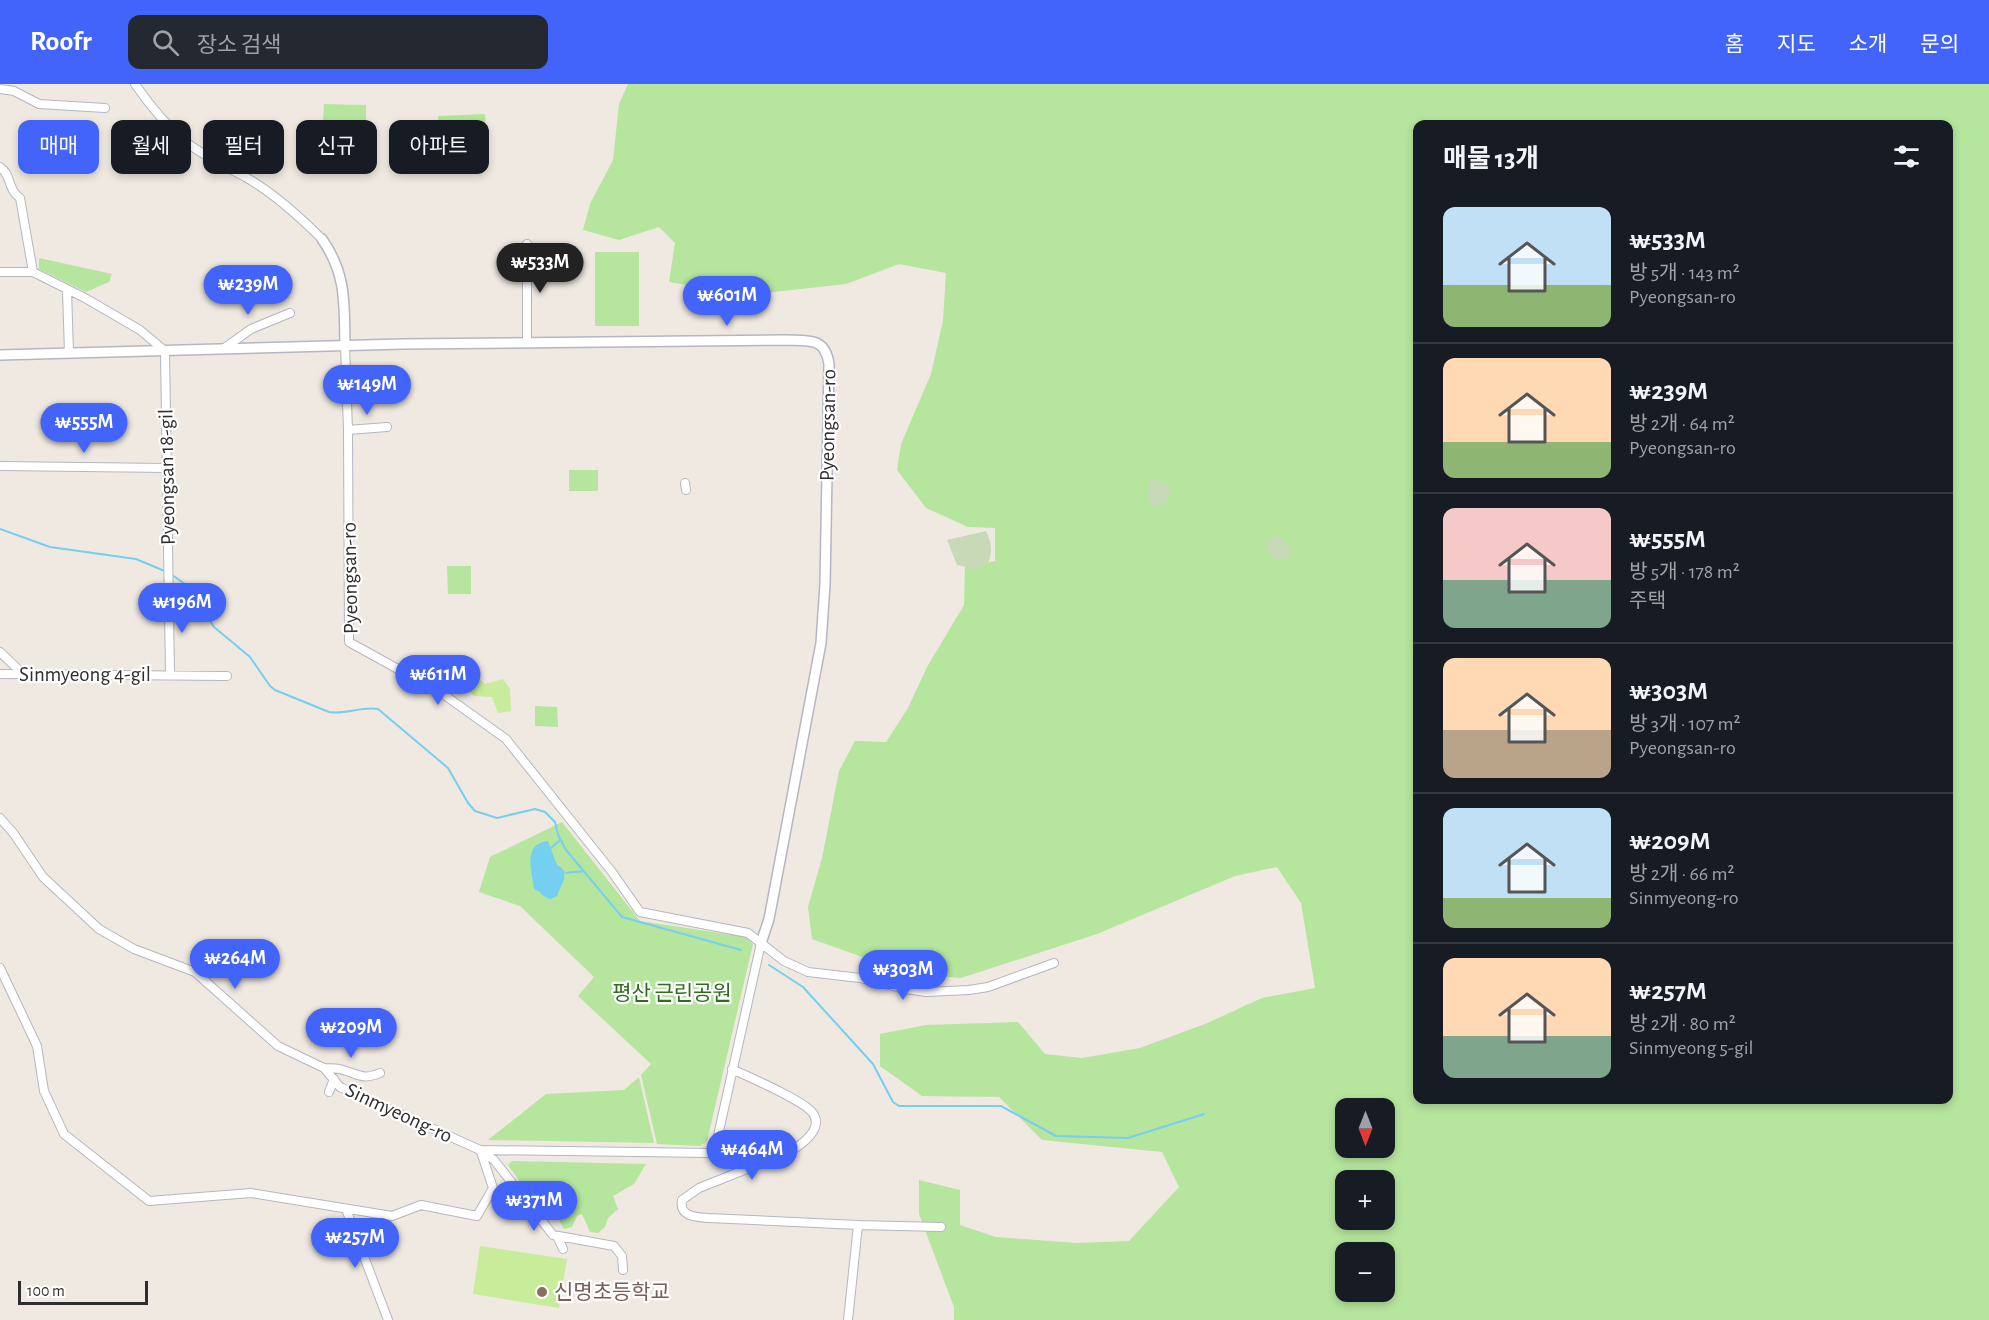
<!DOCTYPE html>
<html lang="ko">
<meta charset="utf-8">
<style>
body{margin:0;font-family:"Alegreya Sans","Noto Sans KR",sans-serif;background:#242831;color:#f1f3f6;height:100vh;display:flex;flex-direction:column;font-size:22px;white-space:nowrap}
*{box-sizing:border-box;margin:0}
p{font-size:20px;color:#9ea1a6}
.icon{flex:none;width:33px;height:33px;fill:none;stroke:currentColor;stroke-width:2;stroke-linecap:round;stroke-linejoin:round}
.map{position:relative;flex:1;overflow:hidden}
.drawer{position:absolute;left:1413px;top:36px;width:540px;height:984px;display:flex;flex-direction:column;background:#171b24;border-radius:12px;box-shadow:0 3px 9px #0003}
.drawer>*{flex:none}
.banner{position:absolute;left:18px;top:36px;width:570px;height:54px;display:flex;gap:12px}
.needle{width:39px;rotate:180deg}
.controls{position:absolute;left:1335px;top:1014px;display:grid;gap:12px}
.controls a{display:grid;place-items:center;width:60px;height:60px;border-radius:12px;background:#171b24;box-shadow:0 3px 9px #0003;font-size:30px}
.scale{position:absolute;left:18px;bottom:15px;width:130px;box-sizing:border-box;padding-left:6px;border:3px solid #2e2e2e;border-top:0;font-size:16px;line-height:21px;white-space:nowrap;color:#2e2e2e;-webkit-text-stroke:4px #fff;paint-order:stroke}
.price{position:absolute;translate:-50% -51px;padding:0 14px;border-radius:21px;background:#4264fb;color:#fff;font-size:20px;line-height:39px;filter:drop-shadow(0 2px 3px #0008)}
.price::after{content:'';position:absolute;left:50%;top:36px;width:18px;height:14px;margin-left:-9px;background:inherit;clip-path:polygon(0 0,100% 0,50% 100%)}
.price.selected{background:#222;color:#fff}
ul{padding:0;list-style:none}
li{display:flex;align-items:center;gap:18px;height:150px;padding:0 30px}
li+li{border-top:2px solid #363941}
li span{display:grid;place-items:center;flex:none;width:168px;height:120px;border-radius:12px;color:#555}
li>.icon{margin-inline-start:auto}
span .icon{width:72px;height:72px;fill:#fffc;stroke-width:1}
li b{font-size:26px}
h2{display:flex;justify-content:space-between;align-items:center;height:72px;padding:0 30px;font-size:26px}
.pill{padding:0 21px;border-radius:12px;background:#171b24;box-shadow:0 3px 9px #0003;font-size:21px;line-height:54px}
.pill.selected{background:#4264fb;color:#fff}
header{display:flex;align-items:center;gap:36px;box-sizing:border-box;height:84px;padding:0 30px;background:#4264fb;color:#fff}
header strong{font-size:28px}
nav{display:flex;gap:33px;margin-inline-start:auto;font-size:21px}
.search{width:420px;height:54px;background:#242831;display:flex;align-items:center;gap:15px;box-sizing:border-box;padding:0 21px;border-radius:12px;color:#9ea1a6;font-size:22px}
.map>svg:first-child{display:block}
.green{fill:#b6e59e;fill-rule:evenodd}
.cemetery{fill:#c8d9b8}
.pitch{fill:#c9ec9a}
.water{fill:#75cff0}
.lines{fill:none;stroke-linecap:round;stroke-linejoin:round}
.stream{stroke:#75cff0;stroke-width:2}
.minor-casing{stroke:#b4b7c1;stroke-width:10}
.tertiary-casing{stroke:#b4b7c1;stroke-width:12}
.minor{stroke:#fff;stroke-width:8}
.tertiary{stroke:#fff;stroke-width:9}
.education-dot{fill:#8d6e63;stroke:#fff;stroke-width:2}
.labels{text-anchor:middle;dominant-baseline:central;stroke-width:4.5;stroke-linejoin:round;paint-order:stroke}
.street-label{font-size:21px;fill:#2e2e2e;stroke:#fff}
.park-label{font-size:21px;fill:#2c6e1b;stroke:#fff}
.education-label{font-size:21px;fill:#785e54;stroke:#fff;text-anchor:start}
</style>
<header>
<strong>Roofr</strong>
<div class="search"><svg class="icon" aria-label="search" viewBox="0 0 24 24"><circle cx="10" cy="10" r="6"/><path d="M15 15l6 6"/></svg>장소 검색</div>
<nav><a>홈</a><a>지도</a><a>소개</a><a>문의</a></nav>
</header>
<div class="map">
<svg width="1989" height="1236" viewBox="0 0 1989 1236">
<rect width="100%" height="100%" fill="#efe9e1"/>
<!-- green -->
<path class="green" d="M628,0H1989V1236H954V1223L919,1130V1096L960,1106V1141L996,1153L1077,1159L1129,1157L1179,1103L1162,1068L1042,1056L999,1013L922,1012L880,982V950L926,941L1018,938L1045,970L1082,974L1140,964L1205,940L1262,914L1315,904L1301,819L1277,783L1235,792L1097,850L961,894L907,889L812,855L808,823L822,774L839,687L855,657L886,658L908,624L927,583L964,521L965,483L995,477V444L968,443L926,424L897,386L901,360L931,290L943,237L946,189L899,180L846,200L746,211L669,198L675,159L659,143L619,156L583,146L590,120L613,76L619,20ZM1418,40H1948V1016H1418ZM1346,1024H1384V1064H1346ZM1346,1096H1384V1136H1346ZM1346,1168H1384V1208H1346Z
M324,20L366,21V38L357,43L354,50L323,38Z
M485,30L486,47L480,52L439,54L438,32Z
M595,168H639V242H595Z
M39,174L112,190L109,198L86,208L39,185Z
M569,386H598V407H569Z
M447,482H471V510H448Z
M535,622L557,623L558,643L535,642Z
M562,738L640,837L746,853L753,860L707,1057L700,1062L657,1060L641,991L651,980L578,912L594,893L520,822L479,808L490,773Z
M639,993L654,1059L488,1056L546,1010L624,1006Z
M512,1077L646,1080L634,1100L613,1112L618,1125L608,1134L605,1143L598,1149L590,1148L582,1130L577,1132L572,1143L564,1145L554,1127L538,1123L508,1081Z"/>
<!-- cemetery -->
<path class="cemetery" d="M1150,394L1165,399L1170,407L1166,420L1152,423L1148,411Z
M986,447C992,460 993,468 987,482L976,485L957,481L947,456Z
M1277,451L1286,458L1291,467L1287,475C1277,479 1274,474 1267,467L1266,458Z"/>
<!-- pitch -->
<path class="pitch" d="M476,592L485,600L503,595L510,605L511,627L498,629L492,613L474,612L464,601L467,593Z
M480,1162L567,1175L559,1224L473,1210Z"/>
<!-- water -->
<path class="water" d="M548,757L557,781C572,788 561,800 557,812L551,815C543,814 541,807 534,805C532,786 522,760 548,757Z"/>
<g class="lines">
<!-- stream -->
<path class="stream" d="M0,445L50,463L136,475L167,488
M172,491L188,502L214,543L250,573L270,602L275,606L329,628C345,631 362,622 378,625L448,684L468,719L475,727L497,734L535,725L545,728L555,738L558,751L566,766L622,833L741,866
M551,764L560,756
M566,789L584,787
M769,881L803,903L873,980L893,1018L899,1022H1001L1056,1052L1128,1054L1204,1030"/>
<defs>
<path id="minor" d="M135,0C150,22 167,42 187,59C206,73 227,83 247,94C275,110 299,132 322,155
M0,5L14,7L39,20L105,24
M0,83C12,91 7,105 20,114L33,188
M0,188H33L85,214L140,246L165,267L170,591
M67,206L69,269
M527,259V160
M345,261L348,346L349,558L443,610L506,655L612,788L640,828L748,849L784,877L808,888L860,894L906,905L926,908L969,906L988,903L1054,879
M223,265L251,245L290,229
M348,346L387,343
M0,382L167,384
M685,399L686,406
M0,568L23,590
M0,590L227,592
M0,734L14,750L43,793L99,845L134,865L195,888L278,962L324,984L340,1003L480,1066L494,1076L553,1151L614,1162L622,1172L623,1186
M0,884L37,962L44,1007L64,1050L149,1117L251,1109L392,1132L421,1121L477,1132L493,1104L481,1068
M324,984C330,984 337,984 343,986C360,991 363,996 380,989
M732,985C751,994 798,1014 811,1027C827,1044 800,1062 787,1069L699,1104L682,1116C679,1133 696,1133 708,1134L858,1141
M329,1008L334,995
M480,1066L711,1069L715,1065L761,859
M346,1125L388,1236
M557,1152L563,1165
M848,1236L858,1141L941,1143"/>
<path id="tertiary" d="M322,155C347,191 344,220 345,261
M0,271L403,260L784,256C807,257 825,252 829,280L825,500L821,559L769,835L761,859"/>
</defs>
<!-- minor casing -->
<use href="#minor" class="minor-casing"/>
<!-- tertiary casing -->
<use href="#tertiary" class="tertiary-casing"/>
<!-- minor -->
<use href="#minor" class="minor"/>
<!-- tertiary -->
<use href="#tertiary" class="tertiary"/>
</g>
<!-- markers -->
<circle class="education-dot" cx="542" cy="1208" r="6"/>
<g class="labels">
<!-- street labels -->
<g class="street-label">
<text transform="translate(828 341) rotate(-89)">Pyeongsan-ro</text>
<text transform="translate(167 393) rotate(-91)">Pyeongsan 18-gil</text>
<text transform="translate(350 494) rotate(-91)">Pyeongsan-ro</text>
<text x="85" y="590">Sinmyeong 4-gil</text>
<text transform="translate(399 1029) rotate(25)">Sinmyeong-ro</text>
</g>
<!-- park labels -->
<g class="park-label">
<text x="672" y="909">평산 근린공원</text>
</g>
<!-- education labels -->
<g class="education-label">
<text x="554" y="1208">신명초등학교</text>
</g>
</g>
</svg>
<div class="controls">
<a><svg class="needle" viewBox="-14 -14 28 28"><path d="M0-13l5 13h-10z" fill="#e53935"/><path d="M0 13l5-13h-10z" fill="#9ea1a6"/></svg></a>
<a>+</a>
<a>−</a>
</div>
<div class="scale">100 m</div>
<b class="price selected" style="left:540px;top:210px">₩533M</b>
<b class="price" style="left:248px;top:232px">₩239M</b>
<b class="price" style="left:727px;top:243px">₩601M</b>
<b class="price" style="left:367px;top:332px">₩149M</b>
<b class="price" style="left:84px;top:370px">₩555M</b>
<b class="price" style="left:182px;top:550px">₩196M</b>
<b class="price" style="left:438px;top:622px">₩611M</b>
<b class="price" style="left:235px;top:906px">₩264M</b>
<b class="price" style="left:903px;top:917px">₩303M</b>
<b class="price" style="left:351px;top:975px">₩209M</b>
<b class="price" style="left:752px;top:1097px">₩464M</b>
<b class="price" style="left:534px;top:1148px">₩371M</b>
<b class="price" style="left:355px;top:1185px">₩257M</b>
<div class="banner">
<a class="pill selected">매매</a>
<a class="pill">월세</a>
<a class="pill">필터</a>
<a class="pill">신규</a>
<a class="pill">아파트</a>
</div>
<section class="drawer">
<h2>매물 13개<svg class="icon" aria-label="filters" viewBox="0 0 24 24"><path d="M4 7h16M4 17h16"/><circle cx="9" cy="7" r="2"/><circle cx="15" cy="17" r="2"/></svg></h2>
<ul>
<li><span style="background:linear-gradient(#bfe0f5 65%,#8fb573 0)"><svg class="icon" aria-label="home" viewBox="0 0 24 24"><path d="M3 11l9-7 9 7M6 9v11h12V9"/></svg></span><div><b>₩533M</b><p>방 5개 · 143 m²</p><p>Pyeongsan-ro</p></div></li>
<li><span style="background:linear-gradient(#ffd9b3 70%,#8fb573 0)"><svg class="icon" aria-label="home" viewBox="0 0 24 24"><path d="M3 11l9-7 9 7M6 9v11h12V9"/></svg></span><div><b>₩239M</b><p>방 2개 · 64 m²</p><p>Pyeongsan-ro</p></div></li>
<li><span style="background:linear-gradient(#f6c9c9 60%,#7fa58c 0)"><svg class="icon" aria-label="home" viewBox="0 0 24 24"><path d="M3 11l9-7 9 7M6 9v11h12V9"/></svg></span><div><b>₩555M</b><p>방 5개 · 178 m²</p><p>주택</p></div></li>
<li><span style="background:linear-gradient(#ffd9b3 60%,#b9a48a 0)"><svg class="icon" aria-label="home" viewBox="0 0 24 24"><path d="M3 11l9-7 9 7M6 9v11h12V9"/></svg></span><div><b>₩303M</b><p>방 3개 · 107 m²</p><p>Pyeongsan-ro</p></div></li>
<li><span style="background:linear-gradient(#bfe0f5 75%,#8fb573 0)"><svg class="icon" aria-label="home" viewBox="0 0 24 24"><path d="M3 11l9-7 9 7M6 9v11h12V9"/></svg></span><div><b>₩209M</b><p>방 2개 · 66 m²</p><p>Sinmyeong-ro</p></div></li>
<li><span style="background:linear-gradient(#ffd9b3 65%,#7fa58c 0)"><svg class="icon" aria-label="home" viewBox="0 0 24 24"><path d="M3 11l9-7 9 7M6 9v11h12V9"/></svg></span><div><b>₩257M</b><p>방 2개 · 80 m²</p><p>Sinmyeong 5-gil</p></div></li>
</ul>
</section>
</div>
